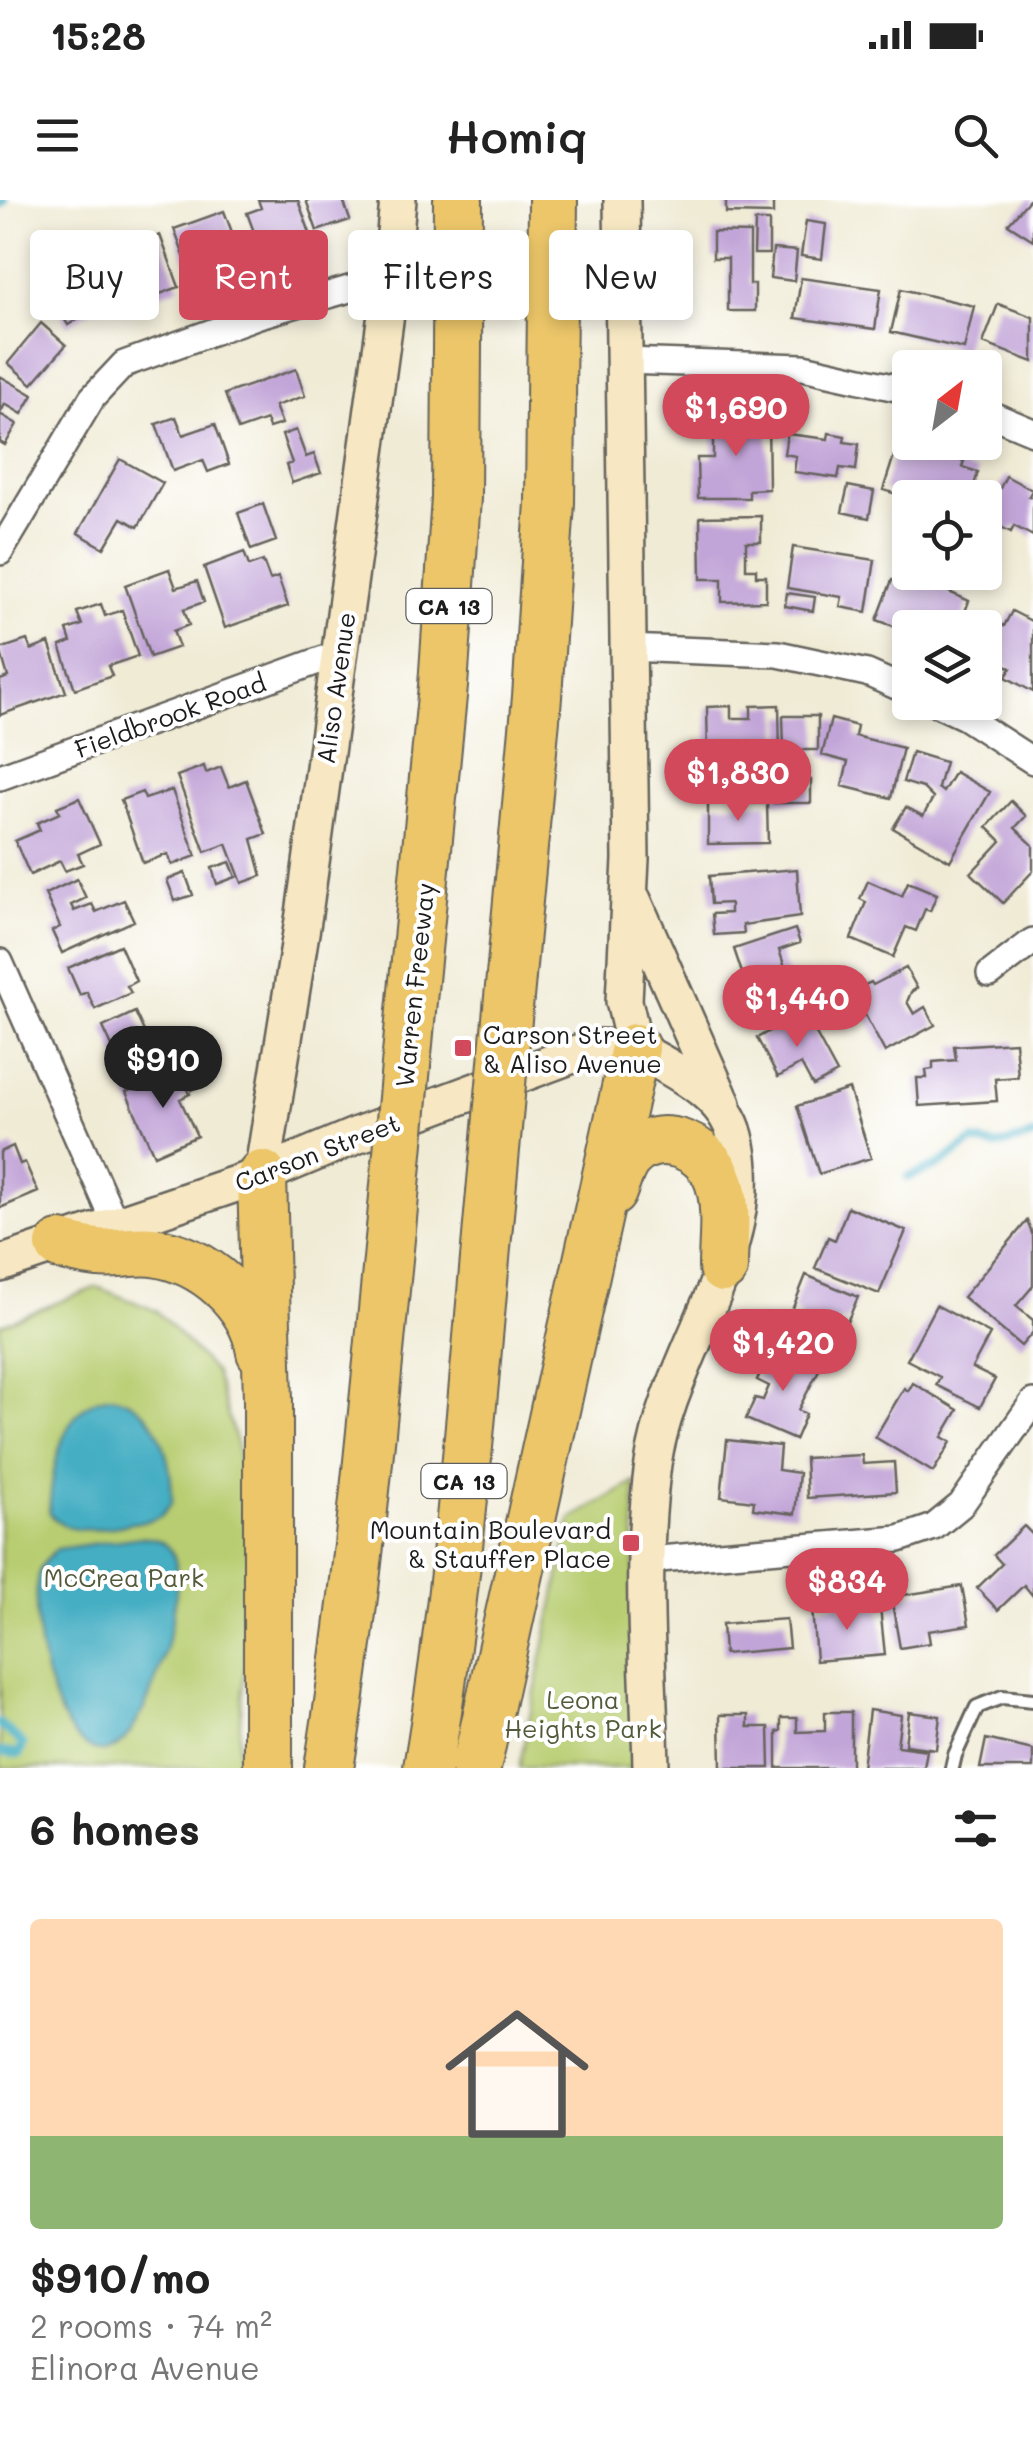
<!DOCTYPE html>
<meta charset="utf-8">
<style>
body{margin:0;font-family:Mali,sans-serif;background:#f2f2f2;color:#222;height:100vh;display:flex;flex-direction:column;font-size:38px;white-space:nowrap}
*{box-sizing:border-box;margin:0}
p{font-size:32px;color:#767676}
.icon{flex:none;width:55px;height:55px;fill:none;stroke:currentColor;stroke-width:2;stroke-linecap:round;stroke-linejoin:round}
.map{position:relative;height:1568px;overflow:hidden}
.details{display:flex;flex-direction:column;background:#fff;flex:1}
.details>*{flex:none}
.guide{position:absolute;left:30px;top:30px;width:975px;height:90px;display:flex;gap:20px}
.needle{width:65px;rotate:31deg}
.tools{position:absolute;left:892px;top:150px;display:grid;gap:20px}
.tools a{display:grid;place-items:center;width:110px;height:110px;border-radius:10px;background:#fff;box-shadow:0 5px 15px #0003;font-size:50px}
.price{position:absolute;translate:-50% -85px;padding:0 22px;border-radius:35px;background:#d1495b;color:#fff;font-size:32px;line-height:65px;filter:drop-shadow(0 2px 5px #0008)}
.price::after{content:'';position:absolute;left:50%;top:60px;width:30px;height:22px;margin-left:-15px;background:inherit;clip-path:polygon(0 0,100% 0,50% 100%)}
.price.current{background:#222;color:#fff}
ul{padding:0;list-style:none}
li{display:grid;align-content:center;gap:20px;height:530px;padding:0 30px}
li span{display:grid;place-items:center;height:310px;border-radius:10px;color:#555}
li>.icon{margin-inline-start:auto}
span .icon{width:180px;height:180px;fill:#fffc;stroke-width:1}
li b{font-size:42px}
h2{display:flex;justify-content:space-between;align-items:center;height:120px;padding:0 30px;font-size:42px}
.tag{padding:0 35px;border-radius:10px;background:#fff;box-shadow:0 5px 15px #0003;font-size:35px;line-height:90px}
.tag.current{background:#d1495b;color:#fff}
.status{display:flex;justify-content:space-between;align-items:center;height:70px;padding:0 50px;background:#fff;direction:ltr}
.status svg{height:28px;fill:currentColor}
header{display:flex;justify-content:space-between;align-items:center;height:130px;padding:0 30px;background:#fff;font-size:45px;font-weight:600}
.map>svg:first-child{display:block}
.green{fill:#b8cd71;stroke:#6a7446;stroke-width:2.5}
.water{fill:#44aec3;stroke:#306570;stroke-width:2.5}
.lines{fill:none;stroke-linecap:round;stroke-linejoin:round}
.stream{stroke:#44aec3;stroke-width:9}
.building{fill:#c2a5d8}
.lane-casing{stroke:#66645d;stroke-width:18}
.street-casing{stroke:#66645d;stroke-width:30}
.secondary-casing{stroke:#66645d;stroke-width:40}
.highway-casing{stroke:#66645d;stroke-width:52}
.lane{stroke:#fff;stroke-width:12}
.street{stroke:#fff;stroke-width:25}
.secondary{stroke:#f7e8c3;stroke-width:35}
.highway{stroke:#ecc669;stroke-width:48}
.highway-bridge-casing{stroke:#66645d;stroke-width:52;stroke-linecap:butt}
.highway-bridge{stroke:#ecc669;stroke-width:48}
.poi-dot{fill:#d1495b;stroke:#fff;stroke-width:4}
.labels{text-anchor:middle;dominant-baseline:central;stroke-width:8;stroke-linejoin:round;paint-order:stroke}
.shield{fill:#fff;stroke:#606060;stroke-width:2.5}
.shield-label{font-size:22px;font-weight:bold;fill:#1c1c1c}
.street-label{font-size:25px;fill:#1c1c1c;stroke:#fff}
.poi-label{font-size:25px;fill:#1c1c1c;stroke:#fff;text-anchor:start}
.park-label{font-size:25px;fill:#535a3a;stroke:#fff}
</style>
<div class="status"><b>15:28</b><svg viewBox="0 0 49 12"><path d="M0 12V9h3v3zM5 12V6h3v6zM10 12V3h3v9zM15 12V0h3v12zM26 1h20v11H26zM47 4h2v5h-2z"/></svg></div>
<header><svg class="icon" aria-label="menu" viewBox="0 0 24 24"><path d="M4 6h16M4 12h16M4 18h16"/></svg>Homiq<svg class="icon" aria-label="search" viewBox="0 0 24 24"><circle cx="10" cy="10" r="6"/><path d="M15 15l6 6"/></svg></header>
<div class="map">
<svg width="1033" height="1568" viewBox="0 0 1033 1568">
<rect width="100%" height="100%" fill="#fff"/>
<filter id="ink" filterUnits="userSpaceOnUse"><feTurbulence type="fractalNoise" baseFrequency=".01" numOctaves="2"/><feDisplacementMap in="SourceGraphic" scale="20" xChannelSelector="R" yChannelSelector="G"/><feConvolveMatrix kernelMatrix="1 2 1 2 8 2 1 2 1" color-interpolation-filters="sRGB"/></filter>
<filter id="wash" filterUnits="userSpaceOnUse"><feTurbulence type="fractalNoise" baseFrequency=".0048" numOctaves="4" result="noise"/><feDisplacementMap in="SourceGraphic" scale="40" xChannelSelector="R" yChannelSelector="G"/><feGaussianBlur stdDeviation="2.25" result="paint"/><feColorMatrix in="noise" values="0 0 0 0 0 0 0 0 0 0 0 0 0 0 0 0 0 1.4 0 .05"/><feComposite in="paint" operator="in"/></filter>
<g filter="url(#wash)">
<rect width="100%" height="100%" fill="#f0ebd5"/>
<!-- green -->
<path class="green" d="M97,1087L157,1111L215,1173L237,1246L251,1375L237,1568H0V1125Z
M635,1282L633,1568H519L571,1319Z"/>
<!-- water -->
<path class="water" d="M111,1196C160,1205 172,1259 172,1302L161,1316L150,1320C121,1324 65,1344 49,1311C53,1268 60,1203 111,1196Z
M141,1337C155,1338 166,1340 173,1354C190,1388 147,1548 105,1551C51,1555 27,1410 39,1372C43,1362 49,1355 57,1349Z"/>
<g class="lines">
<!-- stream -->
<path class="stream" d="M0,5L4,0
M908,977L937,966L973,941L996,946L1033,936
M0,1524L23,1544L19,1554L0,1552"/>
</g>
<g id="blocks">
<!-- building -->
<path class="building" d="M258,0H298L310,33L261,51L247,13L261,8Z
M306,0H343L350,20L317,31Z
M726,0H773V14L726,13Z
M1029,0H1033V40L1008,24Z
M224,11L241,56L191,75L174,29Z
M755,21H769V54H754Z
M806,21L826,24L822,59L801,56Z
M713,32L750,33V84H755V111H728V58H713Z
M160,35L179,87L133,104L114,52Z
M81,46L112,98L68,125L49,94L75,78L63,57Z
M773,49L797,51L794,81L770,78Z
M801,78L881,89L875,129L795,118Z
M901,89L974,106L964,149L891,132Z
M998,104L1033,117V162L983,143Z
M41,123L66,145L32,184L8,163Z
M296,169L305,196L275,206L282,224L269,228L266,220L238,230L225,194Z
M0,176L33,195L22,214L5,204L0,214L17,224L5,245L0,242Z
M768,216L769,289L749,290V298H698L697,258H713V217Z
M176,217L183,235L215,224L229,264L208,272L203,260L173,271L156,224Z
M296,230L306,257L314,254L321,273L292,283L286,265L292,263L282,235Z
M829,233L845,236L844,242L859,244L856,270L840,268L838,278L794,272L796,256L784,254L787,234L828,239Z
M897,246L927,256L928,250L964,261L962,267L978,272L970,298H910L883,290Z
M120,259L163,283L138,327L122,318L104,348L78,333Z
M1006,276L1032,290L1029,296L1033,298V336L1014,326L1011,332L985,319Z
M848,286L874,291L869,318L842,312Z
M263,304L276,341L251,350L238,313Z
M761,316V342H746V369H756V376H766V401L722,402V379H701L700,317Z
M793,347L875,360L867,412L840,407L842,397L787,388Z
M244,352L249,366L263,361L270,380L278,377L288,406L225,428L204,367Z
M169,369L176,388L197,381L204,402L184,409L189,425L173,431L179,447L150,457L125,385Z
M916,377L969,401L959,428H930L932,420L917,414L915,420L908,417L904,430L877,420L892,380L912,387Z
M787,393L815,397L813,411L785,406Z
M101,404L105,416L122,410L138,456L108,466L112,476L75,489L60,446L71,442L67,430L82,425L77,412Z
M1012,411L1033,422V492L1006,477L1011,468L996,459L999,455L985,447V428L990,419L1004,426Z
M27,440L31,450L49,443L66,492L0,515V480L8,477L0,449Z
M779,505L780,557L708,558L707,507L731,506V518H751V506Z
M783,516H818V550H784Z
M831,519L857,526L855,536L903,548L891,598L842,586L848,562L822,555Z
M912,552L945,562L938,588L943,592L955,572L990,592L950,661L893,628L906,607L923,616L933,598L923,588L903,582Z
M204,566L206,573L221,567L229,587L246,580L266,634L252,639L262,676L242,683L227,644L205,652L177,576Z
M774,579L811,580V603H774Z
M172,590L196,656L172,665L168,654L143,663L121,600L142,592L145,599Z
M79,598L100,644L78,654L83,664L65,671L60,661L30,675L15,641L40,630L37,623L60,613L57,607Z
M1011,601L1026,616L1015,628L1033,645V671L1003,703L971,673L1001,641L987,627Z
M767,603L768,643L708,644V604Z
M230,662L236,677L217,684L212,668Z
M797,669L800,717L743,725L744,733L714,735L712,714L730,713V703L711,704L709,676Z
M185,673L193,695L175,701L167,680Z
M77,679L86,698L71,705L74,711L92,704L96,712L124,700L134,721L62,753L52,731L60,727L45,694Z
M868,681L902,696L908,682L937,694L930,711L925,709L916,731L906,727L893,757L851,739L866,702L860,699Z
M795,729L800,743L779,750L797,802L756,815L734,749Z
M120,745L136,781L127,786L131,793L95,809L87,792L80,795L68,768Z
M906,768L917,788L911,792L907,802L914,814L925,807L935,825L885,852L852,791L871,782L873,785Z
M135,812L147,838L150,837L154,846L174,837L182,856L128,881L103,827Z
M804,812L837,873L813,886L801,864L778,877L757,838Z
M1015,842L1018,877L995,879L997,901L919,906L917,878H927L926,870L933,869V862L956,860L954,846Z
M203,860L212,880L192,890L183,869Z
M179,868L190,894L180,899L197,936L154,955L126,892Z
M849,889L871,958L819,974L797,906Z
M13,946L20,964L25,962L38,992L0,1008V952Z
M848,1007L906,1031L879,1094L815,1068L828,1037L835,1040Z
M1027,1021L1033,1036V1086L1016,1106L1033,1120V1132L1021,1146L963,1097Z
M806,1075L858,1097L847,1122L840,1119L821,1163L786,1149L801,1114L792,1110Z
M936,1105L990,1134L972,1168L995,1179L980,1207L936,1185L940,1177L907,1160Z
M771,1148L820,1168L798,1210L806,1214L795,1240L746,1219L755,1198L763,1200L769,1186L757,1180Z
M913,1183L958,1210L942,1237L951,1242L933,1272L875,1237L904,1188L908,1191Z
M727,1240L780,1246L778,1270L799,1273L795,1314L753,1309L754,1301L721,1297Z
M862,1255L863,1264L894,1262L896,1292L807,1298L805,1258Z
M1024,1326L1033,1335V1396L1024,1385L998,1410L977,1388L1002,1364L994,1355Z
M962,1386L969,1425L928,1431L930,1443L900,1448L891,1397Z
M841,1404L842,1410L880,1407L885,1455L816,1461L812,1407Z
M786,1419L789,1448L724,1454L722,1424Z
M869,1510L901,1515L897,1546L927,1550L924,1568H862Z
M825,1512H851V1568H777V1532L781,1531V1518H797V1532L825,1531Z
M909,1512L940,1516L936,1549L905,1545Z
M720,1515H748V1527H769L770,1568H721Z
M986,1539L1033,1550V1568H980Z"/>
</g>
</g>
<g filter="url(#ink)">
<use href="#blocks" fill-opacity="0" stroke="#66645d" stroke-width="2.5"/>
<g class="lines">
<defs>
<path id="lane" d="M952,1568L955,1555L977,1507L1002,1497L1033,1500"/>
<path id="street" d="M624,161L803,167L910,191
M985,212L1033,232
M0,352L92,198L124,164L259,115L391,77
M626,448L778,454L867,473L910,492
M933,502L965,517L1033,561
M0,577L340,453
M0,762L117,1027
M990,774L1033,741
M647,1360L899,1339L934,1327L961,1305L1033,1202"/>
<path id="secondary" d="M622,0L631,659L624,801L635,848C670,869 724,891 735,936C764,1047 668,1156 653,1264C639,1364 649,1468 651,1568
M633,700L723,904
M262,975L304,714L391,77L398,0
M0,1064L262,975L360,934L594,847L635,848"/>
<path id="highway" d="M511,776L537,497L550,303L553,0
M411,811L443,486L456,298L458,0
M262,975L268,1201V1568
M612,992C617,980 620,965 629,956C657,926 707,945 719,981C728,1007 723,1040 723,1068
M60,1045C72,1048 85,1052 98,1053C116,1055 134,1050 153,1052C204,1059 253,1101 261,1152
M329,1568C358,1389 373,1209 391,1029
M428,1568C460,1378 473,1185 491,993
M476,1568L635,848"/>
</defs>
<!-- lane casing -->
<use href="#lane" class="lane-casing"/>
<!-- street casing -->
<use href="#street" class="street-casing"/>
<!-- secondary casing -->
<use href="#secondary" class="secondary-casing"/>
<!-- highway casing -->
<use href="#highway" class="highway-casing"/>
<!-- lane -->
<use href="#lane" class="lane"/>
<!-- street -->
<use href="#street" class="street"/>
<!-- secondary -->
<use href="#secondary" class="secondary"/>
<!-- highway -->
<use href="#highway" class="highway"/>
<defs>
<path id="highway-bridge" d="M491,993L511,776
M391,1029L411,811"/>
</defs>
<!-- highway-bridge casing -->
<use href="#highway-bridge" class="highway-bridge-casing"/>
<!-- highway-bridge -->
<use href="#highway-bridge" class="highway-bridge"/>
</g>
</g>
<!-- markers -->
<g class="poi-dot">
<rect x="453" y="838" width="20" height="20" rx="5"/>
<rect x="621" y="1333" width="20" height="20" rx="5"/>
</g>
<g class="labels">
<!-- shield labels -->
<g class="shield">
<rect x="406.5" y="389" width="85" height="34" rx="8"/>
<rect x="421.5" y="1264" width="85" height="34" rx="8"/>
</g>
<g class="shield-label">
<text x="449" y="406">CA 13</text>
<text x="464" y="1281">CA 13</text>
</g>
<!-- street labels -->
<g class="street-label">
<text transform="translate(335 488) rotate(-82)">Aliso Avenue</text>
<text transform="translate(170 515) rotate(-20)">Fieldbrook Road</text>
<text transform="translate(414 785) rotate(-84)">Warren Freeway</text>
<text transform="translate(317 952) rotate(-21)">Carson Street</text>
</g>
<!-- poi labels -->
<g class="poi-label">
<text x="483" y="834">Carson Street<tspan x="483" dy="29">&amp; Aliso Avenue</tspan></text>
<text x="611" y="1329" text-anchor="end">Mountain Boulevard<tspan x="611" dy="29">&amp; Stauffer Place</tspan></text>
</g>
<!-- park labels -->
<g class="park-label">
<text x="124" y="1377">McCrea Park</text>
<text x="583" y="1499">Leona<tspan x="583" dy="29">Heights Park</tspan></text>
</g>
</g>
</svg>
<div class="tools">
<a><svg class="needle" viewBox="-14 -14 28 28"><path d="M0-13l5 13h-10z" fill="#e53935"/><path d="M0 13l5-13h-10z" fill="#767676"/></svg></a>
<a><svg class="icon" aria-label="locate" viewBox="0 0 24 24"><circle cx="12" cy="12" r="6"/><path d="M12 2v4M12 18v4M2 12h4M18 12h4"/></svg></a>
<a><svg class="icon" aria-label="layers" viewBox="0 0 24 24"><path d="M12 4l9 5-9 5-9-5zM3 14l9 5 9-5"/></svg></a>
</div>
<b class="price" style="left:736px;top:259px">$1,690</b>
<b class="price" style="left:738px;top:624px">$1,830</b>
<b class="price" style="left:797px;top:850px">$1,440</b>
<b class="price current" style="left:163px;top:911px">$910</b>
<b class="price" style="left:783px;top:1194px">$1,420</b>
<b class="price" style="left:847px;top:1433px">$834</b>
<div class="guide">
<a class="tag">Buy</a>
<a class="tag current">Rent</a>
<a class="tag">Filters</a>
<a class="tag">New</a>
</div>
</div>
<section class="details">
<h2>6 homes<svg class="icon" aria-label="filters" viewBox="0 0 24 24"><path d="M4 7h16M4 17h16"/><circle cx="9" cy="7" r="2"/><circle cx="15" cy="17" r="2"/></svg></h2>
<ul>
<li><span style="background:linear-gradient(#ffd9b3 70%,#8fb573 0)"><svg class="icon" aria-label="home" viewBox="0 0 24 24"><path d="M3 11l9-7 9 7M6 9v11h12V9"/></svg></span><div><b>$910/mo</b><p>2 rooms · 74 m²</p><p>Elinora Avenue</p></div></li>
</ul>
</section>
